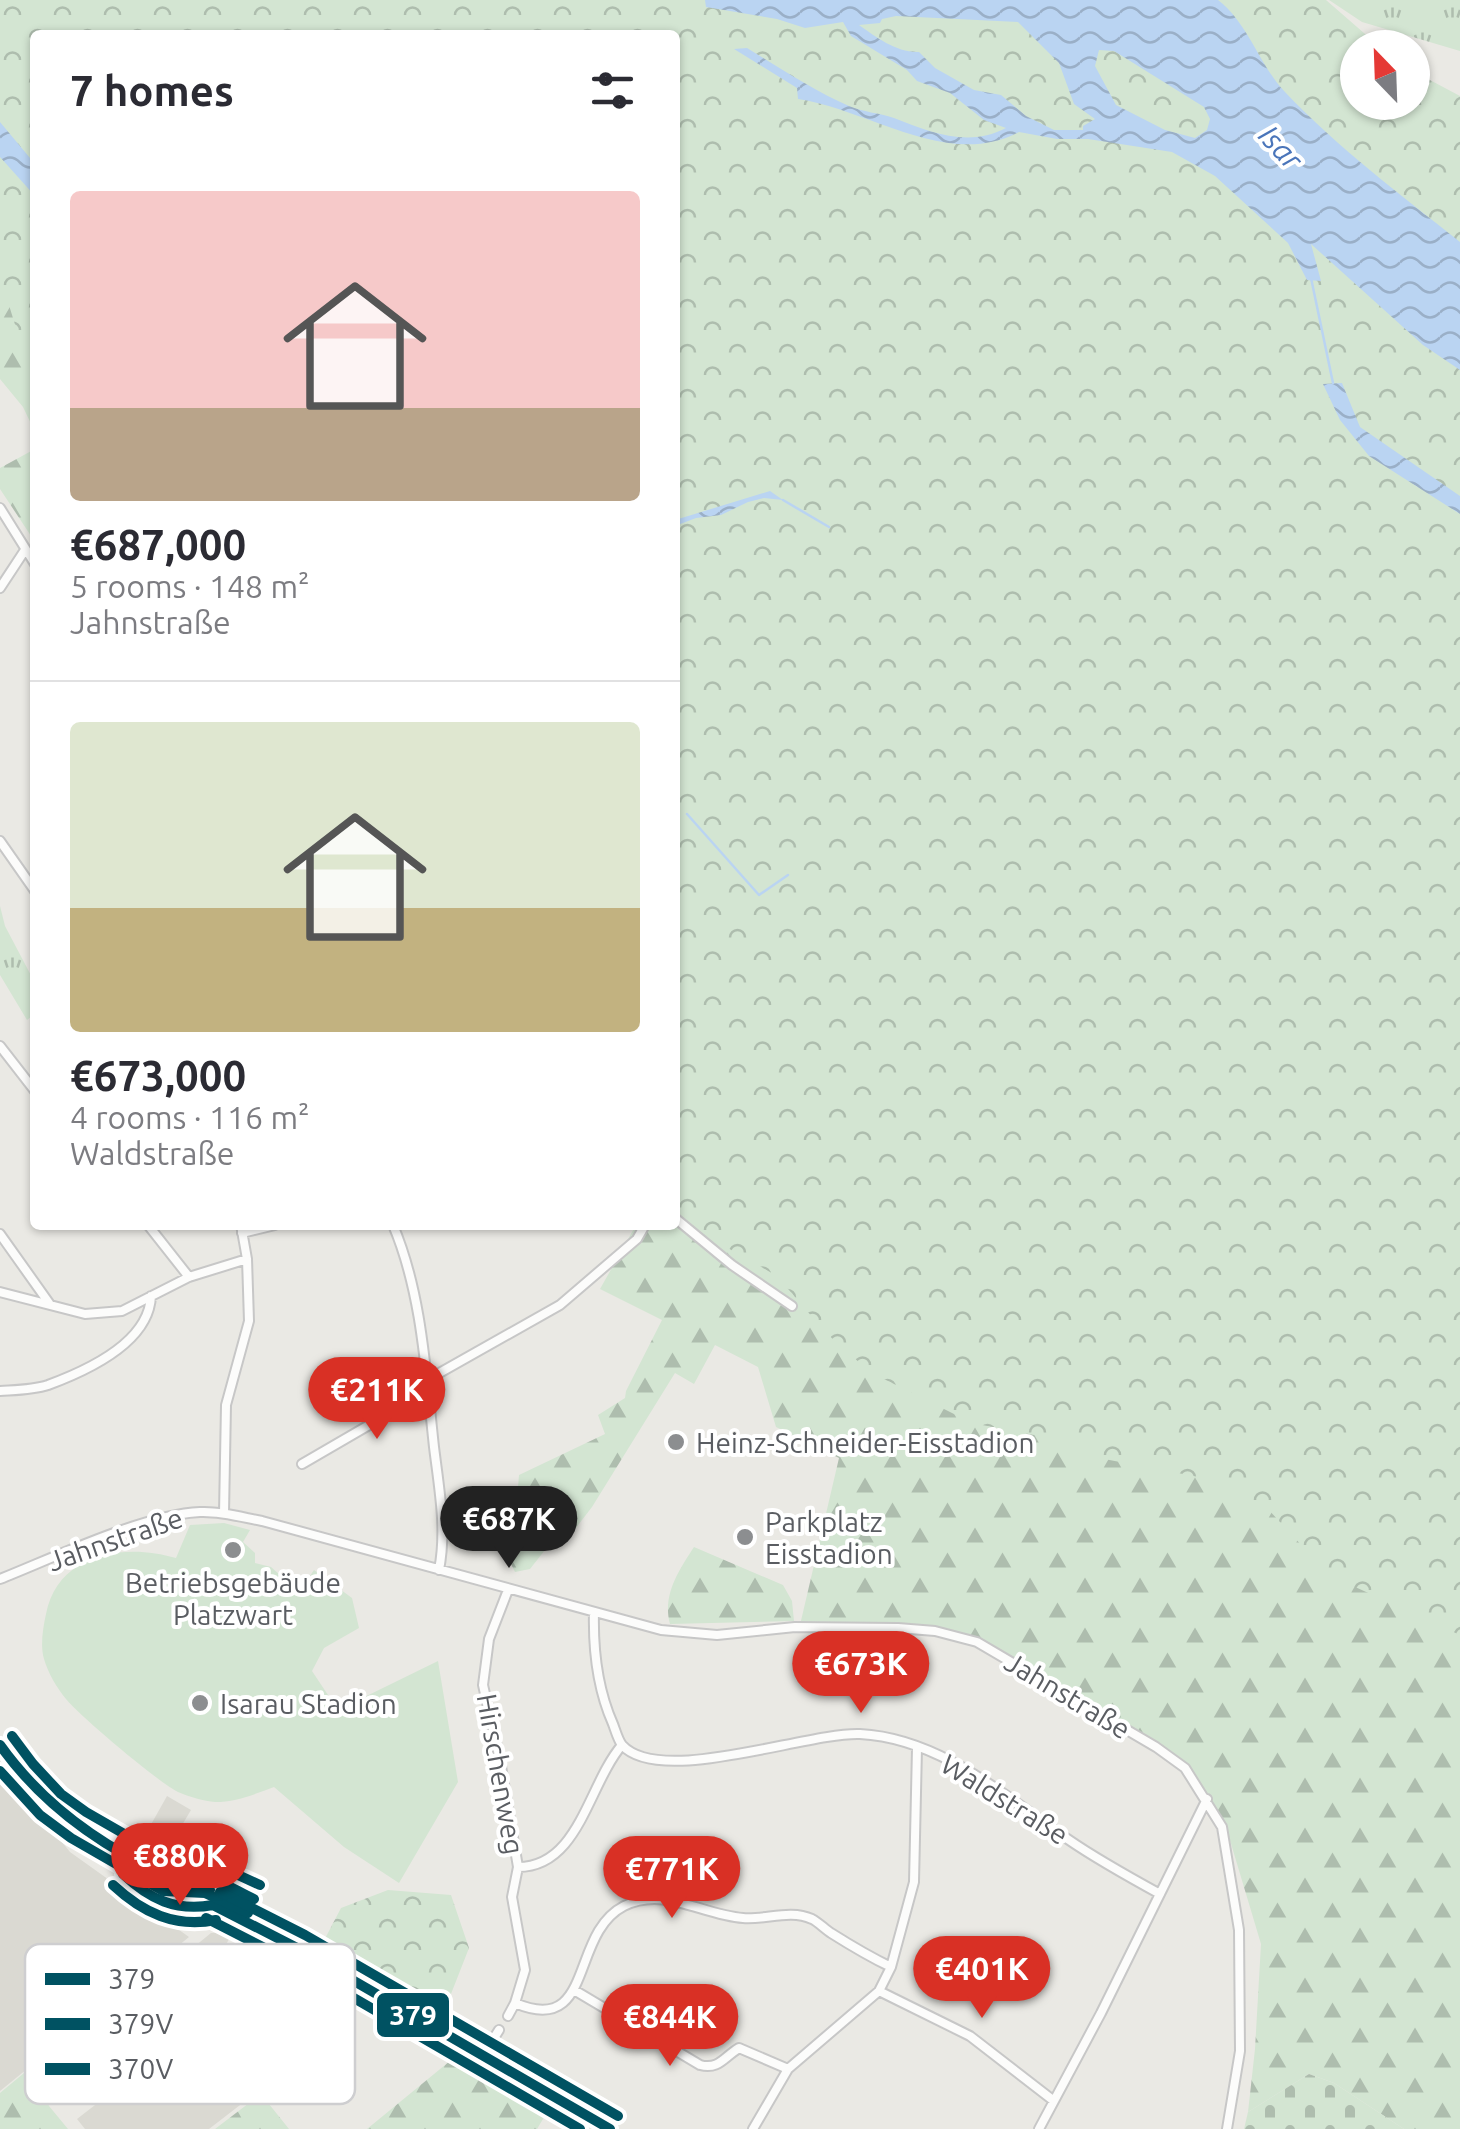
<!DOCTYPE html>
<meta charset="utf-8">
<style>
body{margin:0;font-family:Ubuntu,sans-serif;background:#f7f7f7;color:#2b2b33;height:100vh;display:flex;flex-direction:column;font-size:38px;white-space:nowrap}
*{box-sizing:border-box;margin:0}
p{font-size:32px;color:#7c7c81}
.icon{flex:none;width:55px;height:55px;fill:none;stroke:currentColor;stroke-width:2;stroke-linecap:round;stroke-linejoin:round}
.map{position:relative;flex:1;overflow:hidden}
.details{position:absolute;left:30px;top:30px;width:650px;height:1200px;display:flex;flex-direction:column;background:#fff;border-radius:10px;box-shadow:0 2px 8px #0004}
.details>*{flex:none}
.needle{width:65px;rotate:337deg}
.controls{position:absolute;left:1340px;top:30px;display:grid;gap:20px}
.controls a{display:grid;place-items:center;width:90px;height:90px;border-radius:50%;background:#fff;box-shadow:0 2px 8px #0004;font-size:50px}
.price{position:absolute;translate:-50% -85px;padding:0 22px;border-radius:35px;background:#d93025;color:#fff;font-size:32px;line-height:65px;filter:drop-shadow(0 2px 5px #0008)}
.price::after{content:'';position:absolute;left:50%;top:60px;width:30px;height:22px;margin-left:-15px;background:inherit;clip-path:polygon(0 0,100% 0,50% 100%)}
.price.current{background:#222;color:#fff}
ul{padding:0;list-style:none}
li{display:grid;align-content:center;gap:20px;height:530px;padding:0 40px}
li+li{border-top:2px solid #e1e1e2}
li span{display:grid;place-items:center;height:310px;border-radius:10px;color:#555}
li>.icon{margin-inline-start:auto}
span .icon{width:180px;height:180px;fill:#fffc;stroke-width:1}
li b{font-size:42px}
h2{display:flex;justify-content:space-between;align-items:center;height:120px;padding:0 40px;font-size:42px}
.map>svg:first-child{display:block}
.education{fill:#dad9d2}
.grass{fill:url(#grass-tufts)}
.forest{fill:url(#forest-firs)}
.cemetery{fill:url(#cemetery-stones)}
.park{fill:url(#park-crowns)}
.garden{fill:#d3e5d2}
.water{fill:url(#water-waves);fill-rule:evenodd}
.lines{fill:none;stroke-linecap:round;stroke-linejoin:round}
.stream{stroke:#bad4f2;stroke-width:2.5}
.minor-casing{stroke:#c7c7c7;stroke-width:12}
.tertiary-casing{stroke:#c7c7c7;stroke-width:15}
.minor{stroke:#fcfcfb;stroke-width:8}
.tertiary{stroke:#fcfcfb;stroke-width:10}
.bus-1-casing{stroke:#fff;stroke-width:18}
.bus-2-casing{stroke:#fff;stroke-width:18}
.bus-3-casing{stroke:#fff;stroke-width:18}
.bus-1{stroke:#005262;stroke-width:10}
.bus-2{stroke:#005262;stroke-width:10}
.bus-3{stroke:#005262;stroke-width:10}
.poi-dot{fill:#8c8e90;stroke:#fff;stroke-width:4}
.labels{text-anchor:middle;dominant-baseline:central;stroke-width:8;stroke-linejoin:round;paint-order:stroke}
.poi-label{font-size:28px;fill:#5a5d62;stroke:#fff;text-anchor:start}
.street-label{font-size:28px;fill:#5a5d62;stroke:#fff}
.water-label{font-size:30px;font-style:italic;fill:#4a75ba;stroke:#fff}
.key{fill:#fff;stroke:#ceced0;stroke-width:2.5}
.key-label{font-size:28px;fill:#5a5d62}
.line-badge{stroke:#fff;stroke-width:4}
.badge-label{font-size:28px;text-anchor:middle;font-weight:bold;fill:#fff}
</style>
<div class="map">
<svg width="1460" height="2129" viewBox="0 0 1460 2129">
<defs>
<pattern id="grass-tufts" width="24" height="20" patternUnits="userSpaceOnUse" patternTransform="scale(2.5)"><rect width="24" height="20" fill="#d3e5d2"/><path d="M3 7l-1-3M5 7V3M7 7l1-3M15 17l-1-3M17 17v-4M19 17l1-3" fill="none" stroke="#aebdae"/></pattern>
<pattern id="forest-firs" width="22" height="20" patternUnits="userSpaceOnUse" patternTransform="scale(2.5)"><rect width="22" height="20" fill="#d3e5d2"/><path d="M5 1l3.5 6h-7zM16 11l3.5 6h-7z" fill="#aebdae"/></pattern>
<pattern id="cemetery-stones" width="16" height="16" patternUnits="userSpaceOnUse" patternTransform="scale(2.5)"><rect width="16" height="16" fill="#d3e5d2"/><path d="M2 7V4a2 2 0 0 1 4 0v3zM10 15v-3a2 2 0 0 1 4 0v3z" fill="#aebdae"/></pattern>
<pattern id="park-crowns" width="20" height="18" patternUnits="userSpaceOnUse" patternTransform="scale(2.5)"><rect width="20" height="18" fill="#d3e5d2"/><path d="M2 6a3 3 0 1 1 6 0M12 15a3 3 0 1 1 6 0" fill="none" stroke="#aebdae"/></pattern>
<pattern id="water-waves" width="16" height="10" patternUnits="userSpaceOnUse" patternTransform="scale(2.5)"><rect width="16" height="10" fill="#bad4f2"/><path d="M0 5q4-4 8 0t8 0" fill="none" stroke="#9aafc7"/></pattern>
</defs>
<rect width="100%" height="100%" fill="#eae9e4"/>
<!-- education -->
<path class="education" d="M6,1773L70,1852L189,1937L0,2091V1779Z
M167,1796L191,1810L172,1842L149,1828Z
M233,1932L219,1957L255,1981L274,2009L231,2044L266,2085L209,2129H85L77,2119L184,2036L146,1986L211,1933Z"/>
<!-- grass -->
<path class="grass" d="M1329,0H1460V51L1362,22Z
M0,906L5,926L35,983V1014L27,1020L0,975Z"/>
<!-- forest -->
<path class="forest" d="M0,157L35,196V432L23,407L0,379Z
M35,449V542L0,489V468Z
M675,574L1460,595V2129H1404L1334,2083L1309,2074L1248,2112L1255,2049L1261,1944L1226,1827L1188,1766L1159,1743L979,1638L936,1628L800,1625L839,1458L776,1427L758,1367L715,1345L694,1384L675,1373L592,1507L572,1533L560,1531L530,1569L515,1572L505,1552L507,1518L516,1511L519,1475L605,1434L598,1415L625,1398L626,1391L662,1320L600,1289L636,1225H675Z
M694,1547L783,1585L792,1601L794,1621L670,1624C662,1595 679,1570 694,1547Z
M456,2056L549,2109L537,2129H367Z
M30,2068L49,2106L68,2129H0V2093Z
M261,2094L289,2129H215Z"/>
<!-- cemetery -->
<path class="cemetery" d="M1309,2074L1334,2083L1404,2129H1244L1248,2112Z"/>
<!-- park -->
<path class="park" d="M0,0H1326L1380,47L1358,48V102H1412L1413,71L1460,96V1635L1329,1575L1267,1508L1204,1478L1099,1458L1039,1436L972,1423L870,1372L825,1332L777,1276L696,1230L675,1214V35H35V353L17,331L8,302L0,300Z
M388,1890L451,1895L469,1948L440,2022L318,1952L341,1908Z"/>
<!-- garden -->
<path class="garden" d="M224,1523L250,1530L243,1542L255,1553V1563L271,1567L299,1592L314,1570L352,1598L359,1628L324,1648L312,1671L338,1710L438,1661L458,1782L399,1883L344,1847L274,1787C255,1794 236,1802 215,1802C204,1801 189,1797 178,1792C158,1782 82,1718 66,1699C57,1688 48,1673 44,1659C40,1645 43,1628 46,1614C58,1552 126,1543 176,1558L190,1525Z"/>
<!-- water -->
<path class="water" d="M705,0H1218C1249,24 1259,65 1285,92C1338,148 1400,194 1460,242V370L1423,345L1311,244L1321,281L1307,280L1288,243L1215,176L1172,152L1088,139H1057L1019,132C948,170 868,109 798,99L797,88L734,49L747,48C780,68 813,90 849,106C863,112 879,113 894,118C930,132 968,148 1006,128L984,120L950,93L917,81L907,70L851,36L843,22L805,28L777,19L706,7ZM896,16L1018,22L1059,63L1074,104L1095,119L1083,126V130H1054L1026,116L1001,95L974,90L935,68L919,52C897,53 876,37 859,25L880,23L882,19ZM1099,50L1114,51L1204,107L1210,119L1207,130L1195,138L1165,130L1116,105L1095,66Z
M0,122L35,164V196L0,157Z
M1342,383L1360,427L1460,496V514L1369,456L1340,420L1323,384Z
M770,491L783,500L764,498L748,502L721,515L696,518L675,526V520Z"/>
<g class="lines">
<!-- stream -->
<path class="stream" d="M1311,278L1333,383
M783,500L829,527
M687,814L759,895L788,875"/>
<defs>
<path id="minor" d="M0,508L35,564
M0,588L25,550
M0,841L35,891
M0,1046L35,1091
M675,1218L732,1265L792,1306
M148,1225L189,1277
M393,1225C422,1293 426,1374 434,1447C439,1488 447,1529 439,1570
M242,1233L275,1225
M0,1234L49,1303
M0,1292L85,1314L122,1311L189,1277L247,1259
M0,1391C15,1390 33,1390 48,1385C86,1371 149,1343 151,1296
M302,1464L376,1421L427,1380L560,1305L637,1239L645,1225
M224,1513L226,1405L249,1321L247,1259L241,1225
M0,1579C53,1558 145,1514 200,1512C220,1511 241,1517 262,1521L661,1630L717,1635L795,1627L898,1628L935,1631L977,1642L1156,1747L1185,1768L1222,1827L1239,1930L1240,2051L1227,2129
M594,1612C593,1651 597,1688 613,1724C615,1729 618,1740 622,1745C660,1787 807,1732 860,1734C940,1738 1006,1797 1069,1840C1098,1860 1129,1877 1160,1894
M518,1867C579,1867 588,1785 622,1745
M574,1990L700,2065C719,2070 724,2057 739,2048L788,2069
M879,1991L970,2036L1054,2101
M515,2003C595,2037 569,1934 624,1906C664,1886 702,1915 743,1918C766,1920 790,1909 812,1919C818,1922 825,1929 831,1933C850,1945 870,1957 891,1967
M508,2016L515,2003L525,1970L512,1897L518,1867L500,1760L483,1685L489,1639L508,1590
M482,2057L499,2030
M753,2129L788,2069L879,1991L891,1967L914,1882L917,1748
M1039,2129L1101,2013L1207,1799"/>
<path id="tertiary" d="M0,1745L21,1774L51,1805L78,1825L213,1905L297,1948L610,2129"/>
</defs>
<!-- minor casing -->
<use href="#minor" class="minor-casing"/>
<!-- tertiary casing -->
<use href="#tertiary" class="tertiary-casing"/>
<!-- minor -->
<use href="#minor" class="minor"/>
<!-- tertiary -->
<use href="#tertiary" class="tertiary"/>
<defs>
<path id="bus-1" d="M0,1745C42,1804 99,1845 165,1875C179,1881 197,1875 211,1879C226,1883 240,1893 254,1899
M123,1874C149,1899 176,1912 213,1905
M213,1905L297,1948L610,2129"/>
<path id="bus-2" d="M0,1771L40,1815L71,1838L163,1891L205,1893L248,1913
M113,1885C143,1913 175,1928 216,1920
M206,1918L290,1961L580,2129"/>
<path id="bus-3" d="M12,1736L33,1764L61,1794L86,1812L173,1862L212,1863L260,1885
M133,1863C156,1884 178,1897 210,1890
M220,1892L305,1935L618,2116"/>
</defs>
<!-- bus-1 casing -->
<use href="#bus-1" class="bus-1-casing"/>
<!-- bus-2 casing -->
<use href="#bus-2" class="bus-2-casing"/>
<!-- bus-3 casing -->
<use href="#bus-3" class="bus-3-casing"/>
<!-- bus-1 -->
<use href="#bus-1" class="bus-1"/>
<!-- bus-2 -->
<use href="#bus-2" class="bus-2"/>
<!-- bus-3 -->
<use href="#bus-3" class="bus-3"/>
</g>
<!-- markers -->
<g class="poi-dot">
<circle cx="676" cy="1442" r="10"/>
<circle cx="745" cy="1537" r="10"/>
<circle cx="233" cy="1550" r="10"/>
<circle cx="200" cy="1703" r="10"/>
</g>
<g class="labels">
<!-- poi labels -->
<g class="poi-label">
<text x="696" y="1442">Heinz-Schneider-Eisstadion</text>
<text x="765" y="1521">Parkplatz<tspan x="765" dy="32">Eisstadion</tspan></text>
<text x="233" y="1582" text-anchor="middle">Betriebsgebäude<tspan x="233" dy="32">Platzwart</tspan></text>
<text x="220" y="1703">Isarau Stadion</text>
</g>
<!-- street labels -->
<g class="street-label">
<text transform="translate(115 1539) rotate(-19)">Jahnstraße</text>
<text transform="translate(1068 1695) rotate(31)">Jahnstraße</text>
<text transform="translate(501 1774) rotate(80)">Hirschenweg</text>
<text transform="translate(1005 1799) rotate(32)">Waldstraße</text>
</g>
<!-- water labels -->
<g class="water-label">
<text transform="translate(1281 147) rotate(47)">Isar</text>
</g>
</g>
<!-- legend -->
<rect x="25" y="1944" width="330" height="160" rx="15" class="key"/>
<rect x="45" y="1973" width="45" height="12" fill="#005262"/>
<rect x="45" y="2018" width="45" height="12" fill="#005262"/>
<rect x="45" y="2063" width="45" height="12" fill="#005262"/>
<g class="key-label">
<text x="108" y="1989">379</text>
<text x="108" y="2034">379V</text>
<text x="108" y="2079">370V</text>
</g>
<rect class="line-badge" x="375" y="1991" width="76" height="48" rx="10" fill="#005262"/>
<g class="badge-label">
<text x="413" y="2025">379</text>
</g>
</svg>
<div class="controls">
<a><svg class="needle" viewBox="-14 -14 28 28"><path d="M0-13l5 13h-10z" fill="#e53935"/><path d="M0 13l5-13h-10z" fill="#7c7c81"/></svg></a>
</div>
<b class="price" style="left:377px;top:1442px">€211K</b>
<b class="price current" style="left:509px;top:1571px">€687K</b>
<b class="price" style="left:861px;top:1716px">€673K</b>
<b class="price" style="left:180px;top:1908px">€880K</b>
<b class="price" style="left:672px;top:1921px">€771K</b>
<b class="price" style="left:982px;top:2021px">€401K</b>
<b class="price" style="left:670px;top:2069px">€844K</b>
<section class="details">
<h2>7 homes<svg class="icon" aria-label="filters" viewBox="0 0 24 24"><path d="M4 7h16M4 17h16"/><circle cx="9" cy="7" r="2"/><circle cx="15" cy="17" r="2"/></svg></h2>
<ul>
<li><span style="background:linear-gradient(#f6c9c9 70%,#b9a48a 0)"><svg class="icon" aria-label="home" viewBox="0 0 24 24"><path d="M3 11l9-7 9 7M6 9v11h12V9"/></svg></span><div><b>€687,000</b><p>5 rooms · 148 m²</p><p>Jahnstraße</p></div></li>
<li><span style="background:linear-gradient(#dfe7d0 60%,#c2b280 0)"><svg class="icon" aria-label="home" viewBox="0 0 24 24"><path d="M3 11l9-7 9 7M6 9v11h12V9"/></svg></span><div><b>€673,000</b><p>4 rooms · 116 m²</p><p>Waldstraße</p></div></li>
</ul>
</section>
</div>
